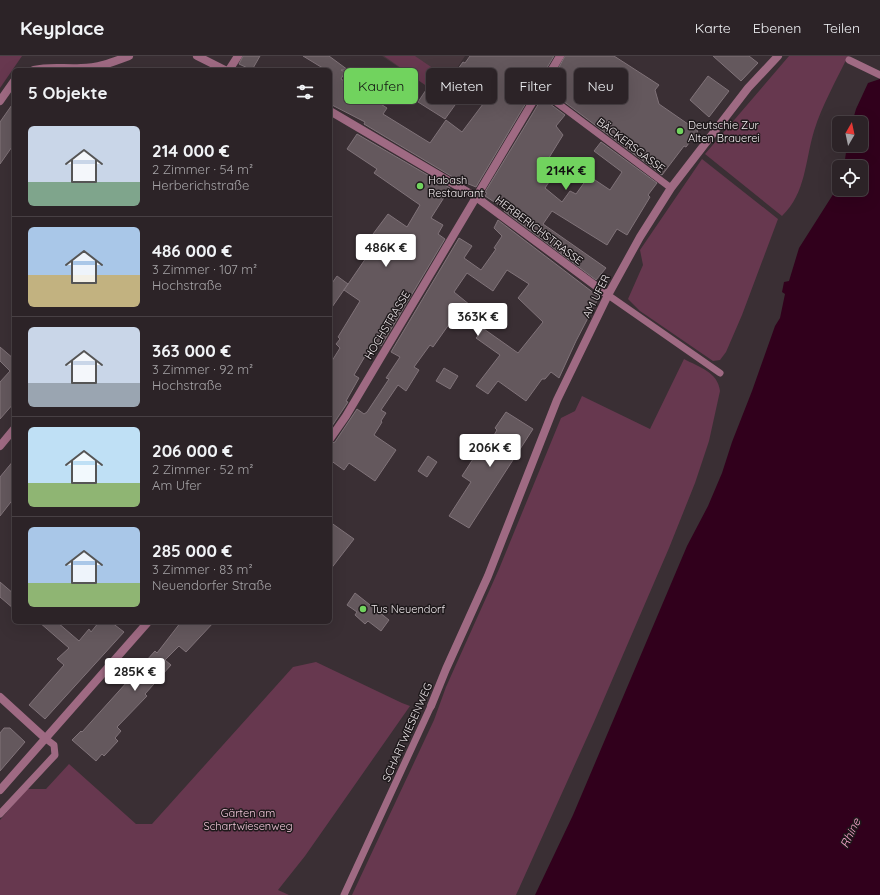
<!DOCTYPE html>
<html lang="de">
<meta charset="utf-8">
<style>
body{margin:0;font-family:Quicksand,sans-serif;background:#342b2f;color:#f1f3f6;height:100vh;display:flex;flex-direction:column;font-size:15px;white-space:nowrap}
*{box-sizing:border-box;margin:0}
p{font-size:13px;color:#a6a4a7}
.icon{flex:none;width:22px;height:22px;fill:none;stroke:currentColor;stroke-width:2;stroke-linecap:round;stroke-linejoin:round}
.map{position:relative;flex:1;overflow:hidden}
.sheet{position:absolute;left:12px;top:12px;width:320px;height:556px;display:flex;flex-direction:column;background:#2c2327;border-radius:6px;box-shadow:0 4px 16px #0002,0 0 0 1px #484044}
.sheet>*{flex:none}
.guide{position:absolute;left:344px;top:12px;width:380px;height:36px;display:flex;gap:8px}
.needle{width:26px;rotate:9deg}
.fabs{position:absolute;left:832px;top:60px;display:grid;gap:8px}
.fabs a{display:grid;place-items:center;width:36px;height:36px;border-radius:6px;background:#2c2327;box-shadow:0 4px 16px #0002,0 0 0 1px #484044;font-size:20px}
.price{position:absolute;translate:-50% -34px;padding:0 9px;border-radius:4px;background:#fff;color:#222;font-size:13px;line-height:26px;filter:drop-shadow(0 1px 2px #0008)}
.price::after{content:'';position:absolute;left:50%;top:24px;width:12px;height:9px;margin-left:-6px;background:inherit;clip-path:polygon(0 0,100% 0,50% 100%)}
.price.current{background:#71d35e;color:#111}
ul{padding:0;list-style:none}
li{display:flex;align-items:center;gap:12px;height:100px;padding:0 16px}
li+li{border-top:1px solid #484044}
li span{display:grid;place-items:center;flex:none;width:112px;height:80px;border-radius:6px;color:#555}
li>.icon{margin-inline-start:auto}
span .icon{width:48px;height:48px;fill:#fffc;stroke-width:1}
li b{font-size:17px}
h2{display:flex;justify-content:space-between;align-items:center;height:48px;padding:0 16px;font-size:17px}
.chip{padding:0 14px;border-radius:6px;background:#2c2327;box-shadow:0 4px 16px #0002,0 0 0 1px #484044;font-size:14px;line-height:36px}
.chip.current{background:#71d35e;color:#111}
header{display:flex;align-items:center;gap:24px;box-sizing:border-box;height:56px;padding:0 20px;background:#2c2327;border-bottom:1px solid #484044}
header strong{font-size:19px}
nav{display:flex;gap:22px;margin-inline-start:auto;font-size:14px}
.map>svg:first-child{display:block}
.built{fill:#48383e}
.green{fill:#67384f}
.water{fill:#31001c}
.building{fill:#64585d;stroke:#807379}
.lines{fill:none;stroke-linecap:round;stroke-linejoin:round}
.service{stroke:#9f6a83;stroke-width:7}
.minor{stroke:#9f6a83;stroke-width:8}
.poi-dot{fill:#71d35e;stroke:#1e191b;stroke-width:1.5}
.labels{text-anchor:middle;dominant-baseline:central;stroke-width:3;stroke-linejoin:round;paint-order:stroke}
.poi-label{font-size:11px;fill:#eee7ea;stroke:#1e191b;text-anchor:start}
.street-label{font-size:11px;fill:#eee7ea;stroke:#1e191b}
.park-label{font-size:11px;fill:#f2c7da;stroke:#1e191b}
.water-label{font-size:12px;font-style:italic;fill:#f4a0c7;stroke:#1e191b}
</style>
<header>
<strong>Keyplace</strong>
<nav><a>Karte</a><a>Ebenen</a><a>Teilen</a></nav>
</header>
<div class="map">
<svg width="880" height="839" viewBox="0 0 880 839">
<rect width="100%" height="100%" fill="#3a2f34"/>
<!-- built -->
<path class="built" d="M382,0H465L449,24L437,15L428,31Z"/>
<!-- green -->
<path class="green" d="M0,0H22L0,32Z
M384,0H415L437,15L428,31Z
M789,0H848C836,25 822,49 814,75C805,105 806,137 782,160L705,98Z
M702,103L778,163L742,259L726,296L720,304L713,305L640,255L628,243L643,209L640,194Z
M684,303C699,311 718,316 720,335L709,385L695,427L669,492L594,666L516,839H352L434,664L446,631L499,513L561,362L575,355L582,340L650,373Z
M316,606L402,647L410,650L305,800L278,834L289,839H0V764L27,733H46L69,708L136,768H152L293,611Z"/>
<!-- water -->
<path class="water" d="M880,23V839H535L573,759L687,490L708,450L722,417L732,386L752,335L775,270L780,262L785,238L782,236L784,226L789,225L799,192L839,129V133H861V111H844L847,89H861V67H852L856,53L868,27Z"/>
<!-- building -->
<path class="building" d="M243,0H260L252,14L239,8Z
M303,0H329L348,14H341L345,16L341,23L387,52L383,58L430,87L446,64L462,76L483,48L465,35L445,63L418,46L428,31L439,39L463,6L465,7L470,0H554L476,131L456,123L364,68L365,66L330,48V14H326Z
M565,0H614L659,29L655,34L659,48L698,75L686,91L684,90L662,119L547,33Z
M713,0H749L758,7L741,25Z
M708,20L729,35L709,61L690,44Z
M542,42L565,59L556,70L563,79L542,113L553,120L545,132L562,146L570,135L576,138L589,120L610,134L622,116L594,95L601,86L657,127L648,139L650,141L627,179L617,173L607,189L552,155L543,168L606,212L596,224L504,155L505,153L485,140L487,137L485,136Z
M14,46V88L0,108V66Z
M357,78L450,132L431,162L443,169L438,178L445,183L381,290L374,285L354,319L359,322L346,345L348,346L330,373V308L340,292L336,288L340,283L338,281L360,245L344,234L366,202L362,199L369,187L367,186L388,158L407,171L420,149L374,117L377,113L347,93Z
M498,164L599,241L576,285L559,322L551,316L545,323H542L526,345L498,325L488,338L476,330L500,299L476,282L484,273L518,297L543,266L518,242L529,228L507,214L493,235L467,217L454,236L470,249L457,268L452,264L433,291L430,289L414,311L419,314L406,335L398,329L381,354L386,357L381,365L382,366L374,379L396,394L375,425L349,407L344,414L330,404V388L335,386L357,353L364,358L367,356L389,323L386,322L400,301L391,296L459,182L472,190L464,202L481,214L496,193L494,192L502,180L494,172Z
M337,220L348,228L330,254V230Z
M0,291L14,303V347L0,363V326L10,315L0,305Z
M444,312L458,320L450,333L436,325Z
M506,356L533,373L469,472L449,460L471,426L462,420L475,400L480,403L497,374L495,372Z
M428,400L437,406L427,421L418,415Z
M14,404V442L0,460V421Z
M330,466L354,483L330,514Z
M0,526L14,538V553L0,541Z
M355,537L389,564L381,575L368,565L365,568L355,559L357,556L347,549Z
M39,566H57L79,585L89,573L91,576L99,566H111L124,576L45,663L29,649L64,609L57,603L69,592Z
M181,566H214L186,596L179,590L165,604L171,609L145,638L147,640L117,671L121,675L115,682L118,685L104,700L102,698L96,705L72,684L81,675L82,676L155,595L157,597Z
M4,672H10L25,686L0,715V677Z"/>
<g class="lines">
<!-- service -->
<path class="service" d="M849,4L880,19
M540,34L671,132
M608,239L720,317
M0,758L55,699L54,689L46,683
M344,839L431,650"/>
<!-- minor -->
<path class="minor" d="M197,0L225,14
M34,14C50,10 64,13 81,12C98,12 113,6 129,0
M229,14L238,0
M0,45L14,25
M330,55L476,141L608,239
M330,383L346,360L560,0
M0,390L14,373
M0,641L46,683
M431,650L446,613L488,520L557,344L608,239L640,181L671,132L748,32L778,0
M0,734L148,566"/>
</g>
<!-- markers -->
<g class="poi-dot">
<circle cx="680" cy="75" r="4"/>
<circle cx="420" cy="130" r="4"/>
<circle cx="363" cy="553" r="4"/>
</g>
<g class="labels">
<!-- poi labels -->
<g class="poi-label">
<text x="688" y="69">Deutschie Zur<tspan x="688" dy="13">Alten Brauerei</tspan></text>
<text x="428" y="124">Habash<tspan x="428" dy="13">Restaurant</tspan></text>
<text x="371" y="553">Tus Neuendorf</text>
</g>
<!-- street labels -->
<g class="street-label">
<text transform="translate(631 89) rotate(37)">BÄCKERSGASSE</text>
<text transform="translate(539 174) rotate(37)">HERBERICHSTRASSE</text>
<text transform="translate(596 240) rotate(-63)">AM UFER</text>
<text transform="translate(387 269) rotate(-59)">HOCHSTRASSE</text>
<text transform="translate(407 676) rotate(-66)">SCHARTWIESENWEG</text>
</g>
<!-- park labels -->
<g class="park-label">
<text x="248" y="757">Gärten am<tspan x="248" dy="13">Schartwiesenweg</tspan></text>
</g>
<!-- water labels -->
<g class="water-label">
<text transform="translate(850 777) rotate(-64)">Rhine</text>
</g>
</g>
</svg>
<div class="fabs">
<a><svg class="needle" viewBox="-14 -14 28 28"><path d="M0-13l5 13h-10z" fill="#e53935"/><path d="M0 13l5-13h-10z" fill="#a6a4a7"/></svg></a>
<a><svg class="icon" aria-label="locate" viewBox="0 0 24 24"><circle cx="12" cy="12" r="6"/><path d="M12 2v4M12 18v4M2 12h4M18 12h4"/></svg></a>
</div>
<b class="price current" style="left:566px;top:135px">214K €</b>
<b class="price" style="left:386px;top:212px">486K €</b>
<b class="price" style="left:478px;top:281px">363K €</b>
<b class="price" style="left:490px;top:412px">206K €</b>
<b class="price" style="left:135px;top:636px">285K €</b>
<div class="guide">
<a class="chip current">Kaufen</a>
<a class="chip">Mieten</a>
<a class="chip">Filter</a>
<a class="chip">Neu</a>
</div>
<section class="sheet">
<h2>5 Objekte<svg class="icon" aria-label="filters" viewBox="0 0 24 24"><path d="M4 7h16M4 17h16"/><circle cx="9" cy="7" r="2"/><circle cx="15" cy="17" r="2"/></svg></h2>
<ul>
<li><span style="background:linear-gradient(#c9d6e8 70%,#7fa58c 0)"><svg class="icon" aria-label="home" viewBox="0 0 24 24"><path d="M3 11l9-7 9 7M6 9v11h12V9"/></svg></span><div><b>214 000 €</b><p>2 Zimmer · 54 m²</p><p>Herberichstraße</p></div></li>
<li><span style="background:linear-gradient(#a9c7e8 60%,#c2b280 0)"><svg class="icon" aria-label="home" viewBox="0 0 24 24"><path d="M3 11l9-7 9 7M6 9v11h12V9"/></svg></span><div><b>486 000 €</b><p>3 Zimmer · 107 m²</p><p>Hochstraße</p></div></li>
<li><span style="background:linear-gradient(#c9d6e8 70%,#9aa5b1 0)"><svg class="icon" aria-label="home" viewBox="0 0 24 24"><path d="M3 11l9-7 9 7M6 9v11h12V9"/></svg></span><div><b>363 000 €</b><p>3 Zimmer · 92 m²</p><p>Hochstraße</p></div></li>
<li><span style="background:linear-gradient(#bfe0f5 70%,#8fb573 0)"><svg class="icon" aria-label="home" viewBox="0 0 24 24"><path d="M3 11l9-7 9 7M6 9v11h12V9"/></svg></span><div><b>206 000 €</b><p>2 Zimmer · 52 m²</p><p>Am Ufer</p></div></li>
<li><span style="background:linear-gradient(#a9c7e8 70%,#8fb573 0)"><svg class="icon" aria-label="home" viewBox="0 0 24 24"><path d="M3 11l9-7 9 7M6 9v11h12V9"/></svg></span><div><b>285 000 €</b><p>3 Zimmer · 83 m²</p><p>Neuendorfer Straße</p></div></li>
</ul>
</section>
</div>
